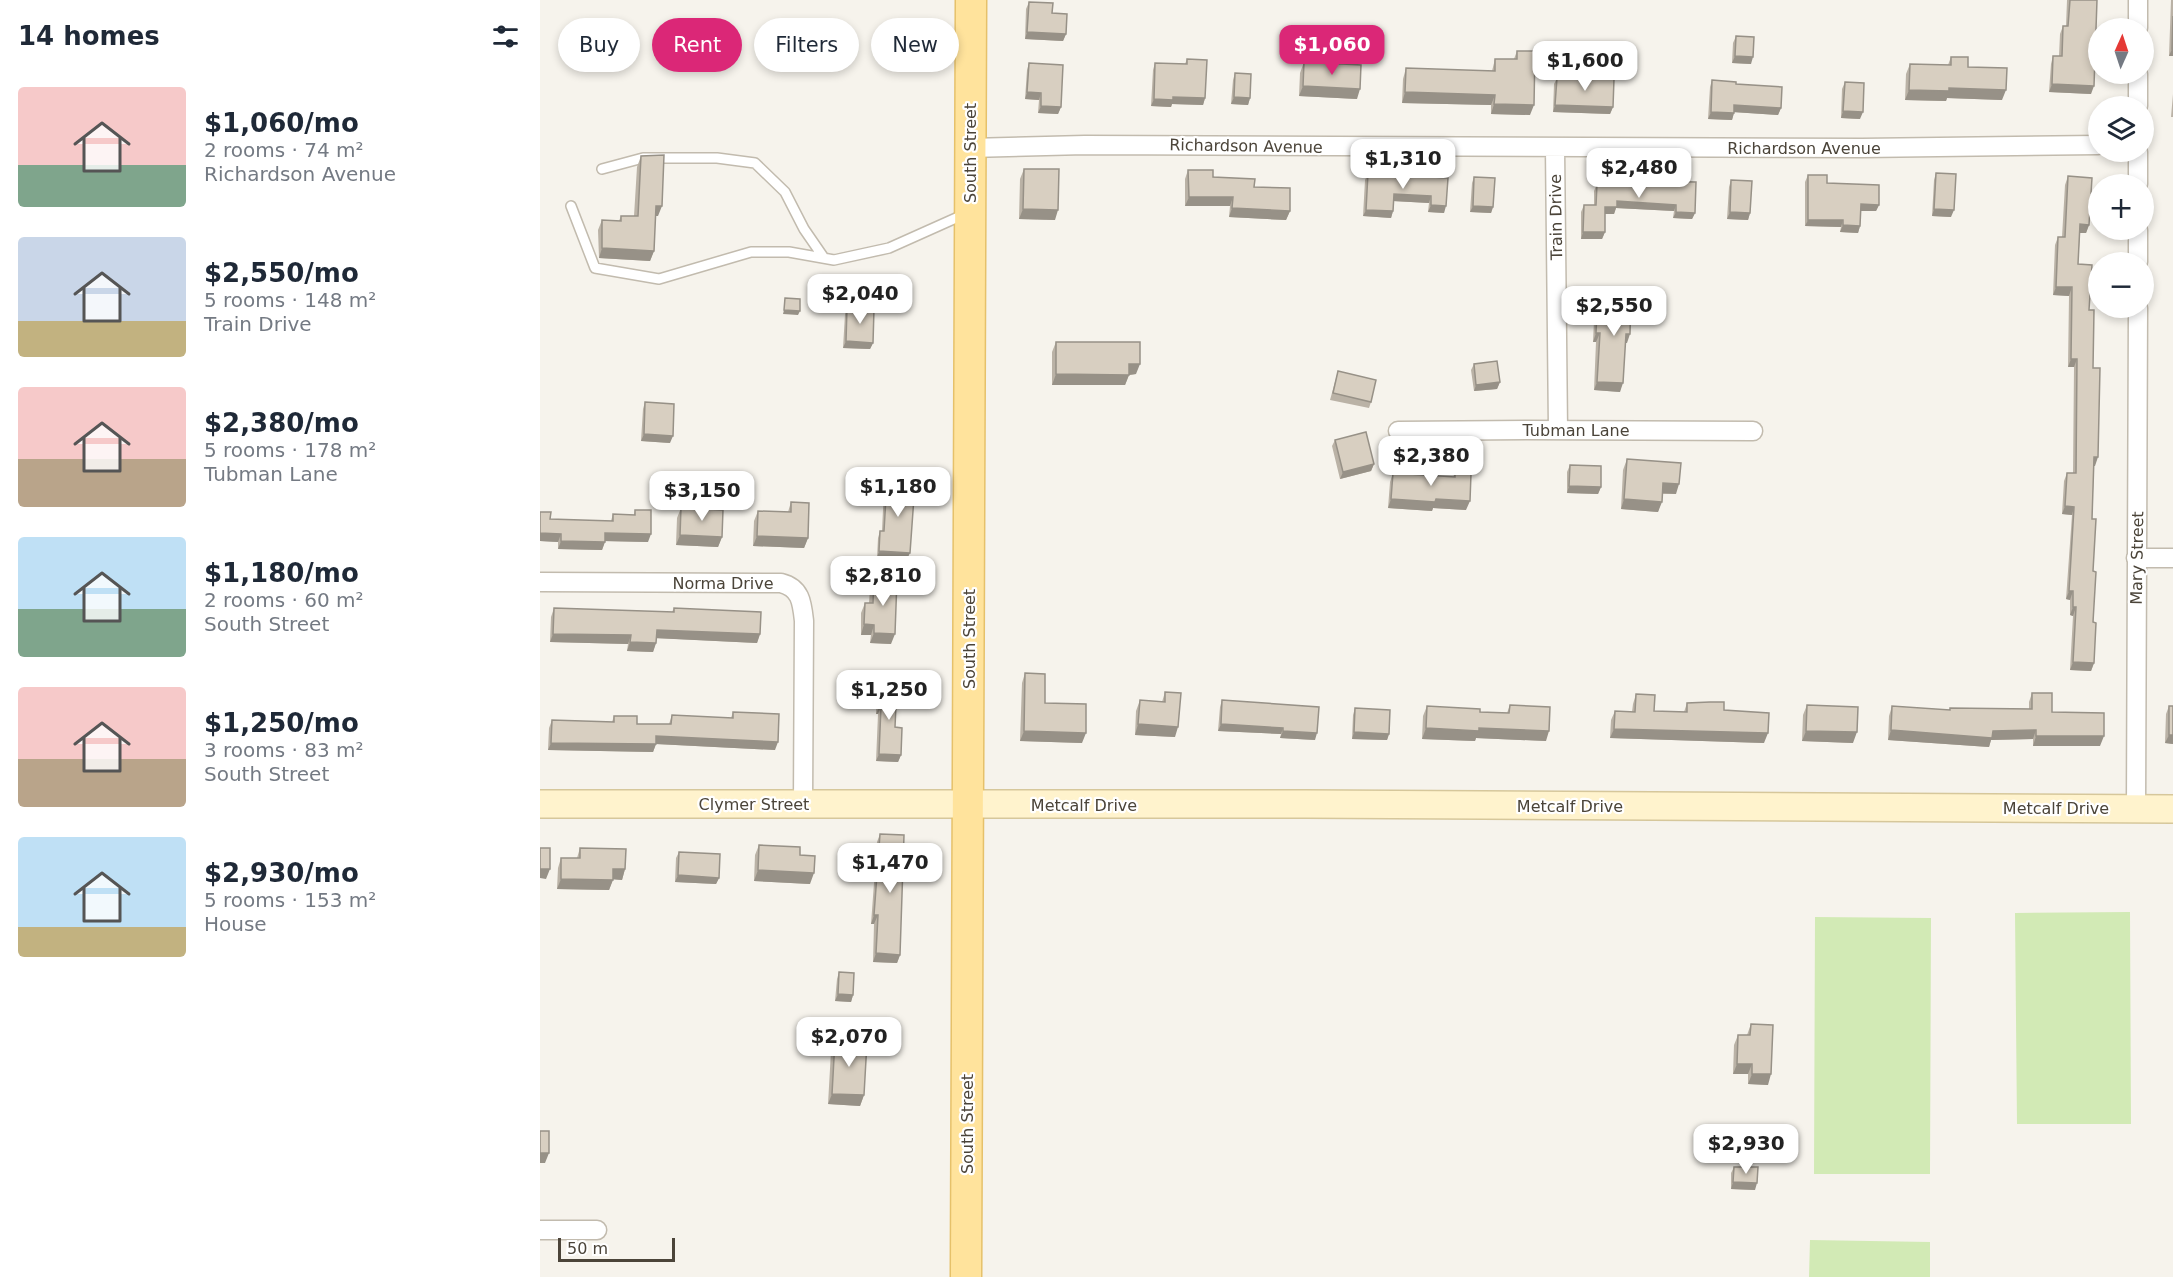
<!DOCTYPE html>
<meta charset="utf-8">
<style>
body{margin:0;font-family:"DejaVu Sans",sans-serif;background:#f2f2f3;color:#1f2937;height:100vh;display:flex;flex-direction:column;font-size:22px;white-space:nowrap}
*{box-sizing:border-box;margin:0}
p{font-size:20px;color:#747a83}
.icon{flex:none;width:33px;height:33px;fill:none;stroke:currentColor;stroke-width:2;stroke-linecap:round;stroke-linejoin:round}
.map{position:relative;flex:1;overflow:hidden}
.sheet{display:flex;flex-direction:column;background:#fff;width:540px}
.sheet>*{flex:none}
.top-card{position:absolute;left:18px;top:18px;width:570px;height:54px;display:flex;gap:12px}
.needle{width:39px;rotate:3deg}
.controls{position:absolute;left:1548px;top:18px;display:grid;gap:12px}
.controls a{display:grid;place-items:center;width:66px;height:66px;border-radius:50%;background:#fff;box-shadow:0 3px 9px #0003;font-size:30px}
.scale{position:absolute;left:18px;bottom:15px;width:117px;box-sizing:border-box;padding-left:6px;border:3px solid #4b4439;border-top:0;font-size:16px;line-height:21px;white-space:nowrap;color:#4b4439;-webkit-text-stroke:4px #fff;paint-order:stroke}
.price{position:absolute;translate:-50% -51px;padding:0 14px;border-radius:12px;background:#fff;color:#222;font-size:20px;line-height:39px;filter:drop-shadow(0 2px 3px #0008)}
.price::after{content:'';position:absolute;left:50%;top:36px;width:18px;height:14px;margin-left:-9px;background:inherit;clip-path:polygon(0 0,100% 0,50% 100%)}
.price.active{background:#db2777;color:#fff}
ul{padding:0;list-style:none}
li{display:flex;align-items:center;gap:18px;height:150px;padding:0 18px}
li span{display:grid;place-items:center;flex:none;width:168px;height:120px;border-radius:6px;color:#555}
li>.icon{margin-inline-start:auto}
span .icon{width:72px;height:72px;fill:#fffc;stroke-width:1}
li b{font-size:26px}
h2{display:flex;justify-content:space-between;align-items:center;height:72px;padding:0 18px;font-size:26px}
.pill{padding:0 21px;border-radius:27px;background:#fff;box-shadow:0 3px 9px #0003;font-size:21px;line-height:54px}
.pill.active{background:#db2777;color:#fff}
main{display:flex;flex:1;min-height:0}
.map>svg:first-child{display:block}
.grass{fill:#d2eab5}
.lines{fill:none;stroke-linecap:round;stroke-linejoin:round}
.lane-casing{stroke:#c2bbae;stroke-width:12}
.street-casing{stroke:#c2bbae;stroke-width:21}
.secondary-casing{stroke:#d6c79b;stroke-width:30}
.primary-casing{stroke:#e6c16a;stroke-width:33}
.lane{stroke:#fff;stroke-width:9}
.street{stroke:#fff;stroke-width:18}
.secondary{stroke:#fff3cd;stroke-width:27}
.primary{stroke:#ffe39c;stroke-width:30}
.wall{fill:#bab2a6}
.shaded-wall{fill:#979187}
.building{fill:#d8cfc1;stroke:#979187;stroke-width:1.5}
.labels{text-anchor:middle;dominant-baseline:central;stroke-width:4.5;stroke-linejoin:round;paint-order:stroke}
.street-label{font-size:16px;fill:#4b4439;stroke:#fff}
</style>
<main>
<section class="sheet">
<h2>14 homes<svg class="icon" aria-label="filters" viewBox="0 0 24 24"><path d="M4 7h16M4 17h16"/><circle cx="9" cy="7" r="2"/><circle cx="15" cy="17" r="2"/></svg></h2>
<ul>
<li><span style="background:linear-gradient(#f6c9c9 65%,#7fa58c 0)"><svg class="icon" aria-label="home" viewBox="0 0 24 24"><path d="M3 11l9-7 9 7M6 9v11h12V9"/></svg></span><div><b>$1,060/mo</b><p>2 rooms · 74 m²</p><p>Richardson Avenue</p></div></li>
<li><span style="background:linear-gradient(#c9d6e8 70%,#c2b280 0)"><svg class="icon" aria-label="home" viewBox="0 0 24 24"><path d="M3 11l9-7 9 7M6 9v11h12V9"/></svg></span><div><b>$2,550/mo</b><p>5 rooms · 148 m²</p><p>Train Drive</p></div></li>
<li><span style="background:linear-gradient(#f6c9c9 60%,#b9a48a 0)"><svg class="icon" aria-label="home" viewBox="0 0 24 24"><path d="M3 11l9-7 9 7M6 9v11h12V9"/></svg></span><div><b>$2,380/mo</b><p>5 rooms · 178 m²</p><p>Tubman Lane</p></div></li>
<li><span style="background:linear-gradient(#bfe0f5 60%,#7fa58c 0)"><svg class="icon" aria-label="home" viewBox="0 0 24 24"><path d="M3 11l9-7 9 7M6 9v11h12V9"/></svg></span><div><b>$1,180/mo</b><p>2 rooms · 60 m²</p><p>South Street</p></div></li>
<li><span style="background:linear-gradient(#f6c9c9 60%,#b9a48a 0)"><svg class="icon" aria-label="home" viewBox="0 0 24 24"><path d="M3 11l9-7 9 7M6 9v11h12V9"/></svg></span><div><b>$1,250/mo</b><p>3 rooms · 83 m²</p><p>South Street</p></div></li>
<li><span style="background:linear-gradient(#bfe0f5 75%,#c2b280 0)"><svg class="icon" aria-label="home" viewBox="0 0 24 24"><path d="M3 11l9-7 9 7M6 9v11h12V9"/></svg></span><div><b>$2,930/mo</b><p>5 rooms · 153 m²</p><p>House</p></div></li>
</ul>
</section>
<div class="map">
<svg width="1633" height="1277" viewBox="0 0 1633 1277">
<rect width="100%" height="100%" fill="#f6f3ec"/>
<!-- grass -->
<path class="grass" d="M1590,912L1591,1124H1477L1475,913Z
M1275,917L1391,918L1390,1174H1274Z
M1270,1240L1390,1242V1277H1269Z"/>
<g class="lines">
<defs>
<path id="lane" d="M62,169L103,158H177L215,163L245,192L264,229L284,258
M31,206L55,268L119,279L211,252H249L294,260L349,248L425,214"/>
<path id="street" d="M1598,0V28
M1598,74V106
M430,148L545,145L1322,148L1558,145
M1015,148L1018,430
M1598,184V152
M1598,262V230
M858,431L987,430L1213,431
M1596,558H1633
M0,582L241,583C261,588 262,603 264,621L263,804
M1596,808L1598,308
M0,1230H57"/>
<path id="secondary" d="M0,804H766L1633,809"/>
<path id="primary" d="M426,1277L431,0"/>
</defs>
<!-- lane casing -->
<use href="#lane" class="lane-casing"/>
<!-- street casing -->
<use href="#street" class="street-casing"/>
<!-- secondary casing -->
<use href="#secondary" class="secondary-casing"/>
<!-- primary casing -->
<use href="#primary" class="primary-casing"/>
<!-- lane -->
<use href="#lane" class="lane"/>
<!-- street -->
<use href="#street" class="street"/>
<!-- secondary -->
<use href="#secondary" class="secondary"/>
<!-- primary -->
<use href="#primary" class="primary"/>
</g>
<!-- wall -->
<path class="wall" d="M1527,0H1557L1551,94L1509,92L1511,64L1513,56H1519L1520,34L1523,26H1526Z
M1631,0H1633V56H1629Z
M489,2L512,13L526,34L523,41L485,39L486,9Z
M1196,36L1211,64L1192,63L1193,43Z
M977,51L990,115L951,114V105L862,103L863,79L866,68L952,71L955,59H974Z
M1411,57L1428,67L1462,100L1407,98L1406,101L1365,100L1366,74L1370,64L1408,65Z
M647,59L665,98L663,105L632,104L631,107L611,106L613,70L615,63L645,64Z
M764,62L817,99L759,96L760,73Z
M489,63L521,107L518,114L498,113L499,100L485,99L487,70Z
M695,73L710,98L708,105L691,104L693,80Z
M1017,78L1073,107L1070,114L1013,112L1014,84Z
M1172,80L1196,84L1241,108L1238,115L1194,112L1192,120L1168,119L1170,87Z
M1305,82L1320,119L1301,118L1302,89Z
M1633,94V117H1631Z
M101,156L118,216H115L114,251L110,261L59,258L58,230L62,220L79,221L81,216H94L97,167Z
M484,169L515,220L479,219L480,179Z
M648,170L714,187L750,211L746,220L689,217L690,206H645V179Z
M828,173L908,178L904,213L888,212L889,203L854,201L853,211L851,218L823,216L825,180Z
M1396,173L1411,217L1392,216L1394,180Z
M1268,175L1339,205L1336,211H1321L1320,226L1318,233L1300,232L1301,227L1265,226V182Z
M1528,176L1549,225L1546,233H1540L1538,264L1549,310L1553,368L1555,466H1554L1552,519L1554,663L1551,671L1530,670L1533,616L1530,615V600L1526,599L1532,515L1522,514L1524,481L1527,473H1533L1534,367H1528L1529,296L1513,295L1515,245L1518,237H1522L1525,185Z
M934,177L953,207L951,213L930,212L932,183Z
M1191,180L1210,213L1208,220L1187,219L1189,187Z
M1094,181L1155,213L1152,219L1133,218L1134,211L1076,208L1074,214H1065V232L1062,239H1041V212L1044,205H1054V191L1057,184L1092,185Z
M1068,291L1087,343H1085L1080,392L1054,390L1056,342H1053L1054,320L1057,311L1064,312L1065,300Z
M307,308L333,343L330,349L303,348L305,314Z
M516,342L596,374L589,375L585,385H512V352Z
M934,364L960,382L957,389L934,391L931,370Z
M798,371L831,402L829,408L790,400Z
M105,402L130,443L101,441L103,409Z
M795,440L834,464L831,471L800,479L792,446Z
M1087,459L1136,494H1123L1118,512L1081,509L1083,470Z
M1030,465L1061,487L1058,494L1027,493V472Z
M853,473L913,477L915,473L926,510L893,508L892,511L848,508L850,482Z
M347,481L367,559L337,558L338,538L340,531H342L344,488Z
M251,502L268,538L264,548L213,546L214,521L218,511L248,512Z
M141,508L182,537L178,547L136,545L137,518Z
M95,510L108,542L65,541L62,550L18,549V542L0,541V512L10,519L71,521L73,514L94,515Z
M334,578L351,644L330,643L331,635H321V613L325,603H329L330,588Z
M14,608L132,612L134,608L220,634L217,643L116,638V643L113,652L87,651L88,644L10,642L11,617Z
M485,673L505,703L542,743L480,741L482,683Z
M340,682L355,727L361,755L358,762L336,761L338,714H336L337,689Z
M625,692L635,737L595,735L596,711L600,700L622,702Z
M1492,693L1512,712L1560,746H1493V739L1451,740L1449,747L1348,740L1349,716L1352,706L1410,710V708L1489,709V702Z
M1096,694L1114,711L1144,712L1147,703L1184,710L1224,743L1070,738L1071,720L1075,711L1092,712L1093,704Z
M682,700L775,740L740,738L741,734L678,731L680,707Z
M970,705L1006,741L936,738L935,741L882,739L883,716L887,706L940,712L967,713Z
M1267,705L1313,743L1262,741L1263,715Z
M1629,706L1633,744L1625,743L1626,714Z
M815,708L849,734L847,740L812,739L813,715Z
M193,712L235,750L116,744L113,752L8,750L9,728L12,720L72,722L74,716L97,724H129L132,715L191,718Z
M340,834L360,955L357,963L333,962L334,924H331L337,842Z
M219,845L260,855L270,884L214,881L215,855Z
M40,848L85,869L82,880L73,879L69,890L17,889L18,868L21,858H37Z
M139,852L179,878L176,884L135,882L136,858Z
M299,972L313,995L311,1002L295,1001L297,979Z
M1211,1024L1228,1085L1208,1084V1074H1193L1194,1045L1198,1035H1207Z
M295,1040L324,1095L320,1106L288,1104L291,1051Z
M1194,1167L1215,1190L1191,1189V1173Z"/>
<!-- shaded-wall -->
<path class="shaded-wall" d="M487,32L526,34L523,41L485,39Z
M1632,49H1633V56H1629Z
M1195,56L1213,57L1211,64L1192,63Z
M1512,84L1554,86L1551,94L1509,92Z
M763,86L820,89L817,99L759,96Z
M1409,88L1466,90L1462,100L1407,98L1406,101L1365,100L1369,90Z
M487,92L501,93L499,100L485,99Z
M865,92L955,95L951,105L862,103Z
M633,97L665,98L663,105L632,104L631,107L611,106L614,99Z
M694,97L710,98L708,105L691,104Z
M954,104L994,105L990,115L951,114Z
M1015,105L1073,107L1070,114L1013,112Z
M1194,105L1241,108L1238,115L1192,112Z
M501,106L521,107L518,114L498,113Z
M1303,111L1323,112L1320,119L1301,118Z
M1171,112L1194,113L1192,120L1168,119Z
M854,194L891,196L889,203L852,201Z
M649,197H693L690,206H645Z
M1077,201L1136,205L1134,211L1076,208L1074,214H1063L1065,207Z
M1321,204L1339,205L1336,211H1319Z
M891,205L906,206L904,213L888,212Z
M116,206H122L118,216H112Z
M933,206L953,207L951,213L930,212Z
M692,208L750,211L746,220L689,217Z
M483,209L518,210L515,220L479,219Z
M1394,209L1414,210L1411,217L1392,216Z
M826,210L853,211L851,218L823,216Z
M1136,212L1155,213L1152,219L1133,218Z
M1190,212L1210,213L1208,220L1187,219Z
M1268,220H1303L1301,227L1265,226Z
M1540,224L1549,225L1546,233H1537Z
M1303,225L1320,226L1318,233L1300,232Z
M1043,232H1065L1062,239H1041Z
M62,248L114,251L110,261L59,258Z
M1516,287H1532L1529,296L1513,295Z
M244,310L260,311L258,315L243,314Z
M1056,333H1060L1056,342H1053Z
M1086,334H1090L1087,343H1083Z
M306,341L333,343L330,349L303,348Z
M1531,359H1537L1534,367H1528Z
M589,364H600L596,374L589,375L585,385H512L516,374Z
M960,382L957,389L934,391L936,385Z
M1057,382L1083,383L1080,392L1054,390Z
M104,434L133,436L130,443L101,441Z
M1554,457H1558L1555,466H1552Z
M834,464L831,471L800,479L803,472Z
M1123,483L1139,484L1136,494L1120,493Z
M1029,486L1061,487L1058,494L1027,493Z
M851,499H896L930,501L926,510L893,508L892,511L848,508Z
M1084,499L1122,502L1118,512L1081,509Z
M1525,506L1534,507L1532,515L1522,514Z
M0,533L21,534L18,542L0,541Z
M65,533L111,534L108,542L62,541Z
M140,535L182,537L178,547L136,545Z
M217,536L268,538L264,548L213,546Z
M21,541L65,542L62,550L18,549Z
M339,551L370,553L367,559L337,558Z
M1529,591H1533L1530,600L1526,599Z
M1533,607H1536L1533,616L1530,615Z
M324,624L334,625L331,635H321Z
M117,630L220,634L217,643L113,638Z
M334,633L355,634L351,644L330,643Z
M13,634L91,635L88,644L10,642Z
M90,642L116,643L113,652L87,651Z
M1533,662L1554,663L1551,671L1530,670Z
M339,707H341L338,714H336Z
M598,724L638,727L635,737L595,735Z
M681,724L743,728L741,734L678,731Z
M886,728H939L1009,731L1006,741L936,738L935,741L882,739Z
M1074,729L1228,733L1224,743L1070,738Z
M1351,730L1453,731L1496,730L1493,739L1451,740L1449,747L1348,740Z
M484,731L546,733L542,743L480,741Z
M743,731L777,733L775,740L740,738Z
M1266,731L1317,732L1313,743L1262,741Z
M814,732L849,734L847,740L812,739Z
M1629,735H1633V744L1625,743Z
M116,736L238,742L235,750L116,744L113,752L8,750L11,743Z
M1496,736H1564L1560,746H1493Z
M339,754L361,755L358,762L336,761Z
M0,869H10L6,879L0,878Z
M73,869H85L82,880L69,879Z
M218,870L274,873L270,884L214,881Z
M138,875L179,878L176,884L135,882Z
M21,879L73,880L69,890L17,889Z
M334,915H338L334,924H331Z
M336,953L360,955L357,963L333,962Z
M298,994L313,995L311,1002L295,1001Z
M1197,1064H1212L1208,1074H1193Z
M1212,1074H1231L1228,1085L1208,1084Z
M292,1094L324,1095L320,1106L288,1104Z
M0,1153H9L5,1163H0Z
M1193,1182L1217,1183L1215,1190L1191,1189Z"/>
<!-- building -->
<path class="building" d="M1530,0H1557L1554,86L1512,84L1513,56H1522L1523,26H1528Z
M489,2L513,3L512,13L527,14L526,34L487,32Z
M1633,16V49H1632Z
M1196,36L1214,37L1213,57L1195,56Z
M977,51H995L994,105L954,104L955,95L865,92L866,68L955,71V59H977Z
M1411,57H1428V67L1467,68L1466,90L1409,88V91L1369,90L1370,64L1411,65Z
M647,59L667,60L665,98L633,97V100L614,99L615,63L647,64Z
M764,62L821,65L820,89L763,86Z
M489,63L523,65L521,107L501,106V93L487,92Z
M695,73L711,74L710,98L694,97Z
M1017,78L1074,79L1073,107L1015,105Z
M1172,80L1196,82V84L1242,87L1241,108L1194,105V113L1171,112Z
M1305,82L1324,83L1323,112L1303,111Z
M124,155L122,206H116L114,251L62,248V220L81,221V216H98L101,156Z
M484,169H519L518,210L483,209Z
M648,170H673V177L715,179L714,187L750,188V211L692,208L693,197H649Z
M828,173L908,178L906,206L891,205V196L854,194L853,211L826,210Z
M1396,173L1416,174L1414,210L1394,209Z
M1268,175H1287V183L1339,185V205L1321,204L1320,226L1303,225V220H1268Z
M1528,176L1552,178L1549,225L1540,224L1538,264L1552,265L1549,310H1554L1553,368H1560L1558,457H1554L1552,519H1556L1553,571L1556,572L1553,622L1556,623L1554,663L1533,662L1536,607H1533V591H1529L1534,507L1525,506L1527,473H1536L1537,359H1531L1532,287H1516L1518,237H1525Z
M934,177L955,178L953,207L933,206Z
M1191,180L1212,181L1210,213L1190,212Z
M1094,181L1156,182L1155,213L1136,212V205L1077,201V207H1065V232H1043L1044,205H1056L1057,184L1094,185Z
M1068,291L1091,292L1090,334H1086L1083,383L1057,382L1060,333H1056L1057,311L1067,312Z
M245,298L260,299V311L244,310Z
M307,308L334,309L333,343L306,341Z
M516,342H600V364H589V375L516,374Z
M957,361L960,382L936,385L934,364Z
M798,371L836,380L831,402L793,393Z
M105,402L134,404L133,436L104,434Z
M826,432L834,464L803,472L795,440Z
M1087,459L1141,463L1139,484L1123,483L1122,502L1084,499Z
M1030,465L1061,466V487L1029,486Z
M853,473L915,477V473L931,474L930,501L896,499L895,502L851,499Z
M347,481L375,483L370,553L339,551L340,531H344Z
M251,502L269,503L268,538L217,536L218,511L251,512Z
M141,508L183,510L182,537L140,535Z
M95,510H111V534L65,533V542L21,541V534L0,533V512H11L10,519L73,521V514L95,515Z
M334,578L357,579L355,634L334,633V625L324,624L325,603H333Z
M14,608L134,612V608L221,612L220,634L117,630L116,643L90,642L91,635L13,634Z
M485,673L505,674V703L546,704V733L484,731Z
M340,682L357,683L355,727L362,728L361,755L339,754L341,707H339Z
M625,692L641,693L638,727L598,724L600,700L625,702Z
M1492,693H1512V712L1564,713V736H1496V730L1453,731L1452,738L1351,730L1352,706L1410,710V708L1492,709Z
M1096,694L1115,695L1114,711L1147,712V703L1170,702H1184V710L1229,713L1228,733L1074,729L1075,711L1095,712Z
M682,700L779,707L777,733L743,731V728L681,724Z
M970,705L1010,707L1009,731L939,728V731L886,728L887,706L940,709V712L969,713Z
M1267,705L1318,707L1317,732L1266,731Z
M1629,706H1633V735H1629Z
M815,708L850,710L849,734L814,732Z
M193,712L239,714L238,742L116,736V744L11,743L12,720L74,722V716H97V724H131L132,715L193,718Z
M340,834L364,835L360,955L336,953L338,915H334Z
M219,845L260,847V855L275,856L274,873L218,870Z
M0,848H10V869H0Z
M40,848L86,849L85,869H73V880L21,879V858H40Z
M139,852L180,854L179,878L138,875Z
M299,972L314,973L313,995L298,994Z
M1211,1024L1233,1025L1231,1074H1212V1064H1197L1198,1035H1210Z
M295,1040L327,1042L324,1095L292,1094Z
M0,1131H9V1153H0Z
M1194,1167H1218L1217,1183L1193,1182Z"/>
<g class="labels">
<!-- street labels -->
<g class="street-label">
<text transform="translate(706 146) rotate(1)">Richardson Avenue</text>
<text x="1264" y="148">Richardson Avenue</text>
<text transform="translate(430 153) rotate(-90)">South Street</text>
<text transform="translate(1016 217) rotate(-91)">Train Drive</text>
<text x="1036" y="430">Tubman Lane</text>
<text transform="translate(1597 558) rotate(-89)">Mary Street</text>
<text x="183" y="583">Norma Drive</text>
<text transform="translate(429 639) rotate(-90)">South Street</text>
<text x="214" y="804">Clymer Street</text>
<text x="544" y="805">Metcalf Drive</text>
<text x="1030" y="806">Metcalf Drive</text>
<text x="1516" y="808">Metcalf Drive</text>
<text transform="translate(427 1124) rotate(-90)">South Street</text>
</g>
</g>
</svg>
<div class="controls">
<a><svg class="needle" viewBox="-14 -14 28 28"><path d="M0-13l5 13h-10z" fill="#e53935"/><path d="M0 13l5-13h-10z" fill="#747a83"/></svg></a>
<a><svg class="icon" aria-label="layers" viewBox="0 0 24 24"><path d="M12 4l9 5-9 5-9-5zM3 14l9 5 9-5"/></svg></a>
<a>+</a>
<a>−</a>
</div>
<div class="scale">50 m</div>
<b class="price active" style="left:792px;top:76px">$1,060</b>
<b class="price" style="left:1045px;top:92px">$1,600</b>
<b class="price" style="left:863px;top:190px">$1,310</b>
<b class="price" style="left:1099px;top:199px">$2,480</b>
<b class="price" style="left:320px;top:325px">$2,040</b>
<b class="price" style="left:1074px;top:337px">$2,550</b>
<b class="price" style="left:891px;top:487px">$2,380</b>
<b class="price" style="left:358px;top:518px">$1,180</b>
<b class="price" style="left:162px;top:522px">$3,150</b>
<b class="price" style="left:343px;top:607px">$2,810</b>
<b class="price" style="left:349px;top:721px">$1,250</b>
<b class="price" style="left:350px;top:894px">$1,470</b>
<b class="price" style="left:309px;top:1068px">$2,070</b>
<b class="price" style="left:1206px;top:1175px">$2,930</b>
<div class="top-card">
<a class="pill">Buy</a>
<a class="pill active">Rent</a>
<a class="pill">Filters</a>
<a class="pill">New</a>
</div>
</div>
</main>
